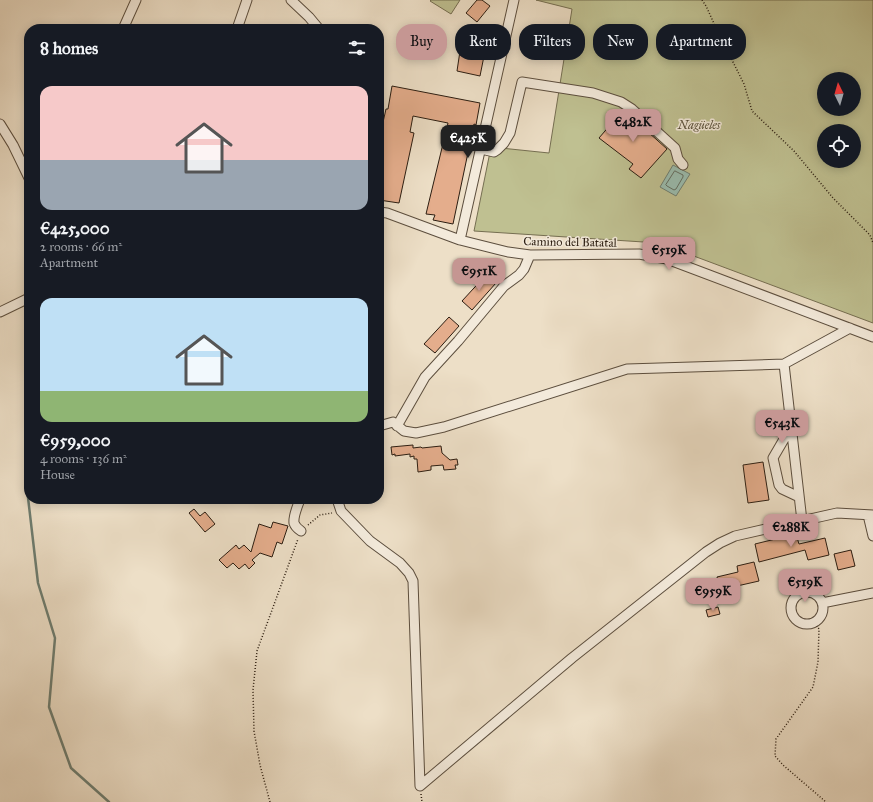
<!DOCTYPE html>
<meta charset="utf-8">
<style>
body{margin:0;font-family:"IM FELL Great Primer",serif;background:#242831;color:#f1f3f6;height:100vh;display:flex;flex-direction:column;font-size:15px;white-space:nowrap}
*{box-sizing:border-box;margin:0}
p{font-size:13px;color:#9ea1a6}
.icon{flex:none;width:22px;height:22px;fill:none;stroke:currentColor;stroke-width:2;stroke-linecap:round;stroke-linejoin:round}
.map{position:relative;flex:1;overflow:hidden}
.details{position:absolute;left:24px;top:24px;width:360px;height:480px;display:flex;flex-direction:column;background:#171b24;border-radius:16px;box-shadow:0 2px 10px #0003}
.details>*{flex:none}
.banner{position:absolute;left:396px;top:24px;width:380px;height:36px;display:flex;gap:8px}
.needle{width:26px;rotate:355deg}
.tools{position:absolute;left:817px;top:72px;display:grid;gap:8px}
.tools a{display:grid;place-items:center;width:44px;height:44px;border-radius:50%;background:#171b24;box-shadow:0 2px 10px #0003;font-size:20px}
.price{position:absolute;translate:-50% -34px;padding:0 9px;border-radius:8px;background:#c59692;color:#111;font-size:13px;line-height:26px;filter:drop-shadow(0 1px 2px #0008)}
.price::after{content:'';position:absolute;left:50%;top:24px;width:12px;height:9px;margin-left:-6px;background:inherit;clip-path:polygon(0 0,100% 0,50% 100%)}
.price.active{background:#222;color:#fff}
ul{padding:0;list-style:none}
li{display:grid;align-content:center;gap:8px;height:212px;padding:0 16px}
li span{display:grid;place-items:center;height:124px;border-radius:12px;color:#555}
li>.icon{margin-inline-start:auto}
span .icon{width:72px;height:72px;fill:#fffc;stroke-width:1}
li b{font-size:17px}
h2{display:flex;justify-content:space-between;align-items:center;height:48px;padding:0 16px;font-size:17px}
.pill{padding:0 14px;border-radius:16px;background:#171b24;box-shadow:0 2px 10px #0003;font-size:14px;line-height:36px}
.pill.active{background:#c59692;color:#111}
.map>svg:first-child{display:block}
.green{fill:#bfc091;stroke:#756e51;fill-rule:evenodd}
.water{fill:#9abdaf;stroke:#6e7d70}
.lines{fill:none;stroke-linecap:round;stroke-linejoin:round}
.shore{stroke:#626d60;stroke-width:1}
.stream{stroke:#6e7d70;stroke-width:2.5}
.building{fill:#e4ad8c;stroke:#2b1d11}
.minor-casing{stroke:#5c4e3e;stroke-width:11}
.path{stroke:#2b1d11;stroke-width:1.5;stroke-dasharray:1 2;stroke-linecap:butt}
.minor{stroke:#f3eadb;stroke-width:9}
.labels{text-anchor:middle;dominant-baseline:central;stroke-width:3;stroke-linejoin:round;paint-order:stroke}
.park-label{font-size:12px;font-style:italic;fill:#574e37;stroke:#f3eadb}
.street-label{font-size:12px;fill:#2b1d11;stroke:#f3eadb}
</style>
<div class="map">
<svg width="873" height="802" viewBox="0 0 873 802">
<rect width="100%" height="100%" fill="#eddfc7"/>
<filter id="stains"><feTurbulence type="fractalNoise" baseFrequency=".005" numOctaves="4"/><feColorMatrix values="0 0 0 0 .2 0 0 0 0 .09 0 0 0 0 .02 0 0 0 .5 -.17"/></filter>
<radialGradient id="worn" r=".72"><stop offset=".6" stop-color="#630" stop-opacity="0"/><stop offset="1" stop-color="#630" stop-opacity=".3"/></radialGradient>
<!-- green -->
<path class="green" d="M431,0H460L451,14L430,1Z
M536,0H873V323L659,243L474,231L491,147L549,153L572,9ZM824,79H854V109H824ZM824,131H854V161H824Z"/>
<!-- water -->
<path class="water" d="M673,165L690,174L676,196L660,187Z"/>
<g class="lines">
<!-- shore -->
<path class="shore" d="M675,171L683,175V177L676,189L674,190L667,186L666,185Z"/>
<!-- stream -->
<path class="stream" d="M29,449L27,489L38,583L55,638L49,707L71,768L109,802"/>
</g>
<!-- building -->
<path class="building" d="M477,0H482L490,6L477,22L466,13Z
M460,51L484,56L480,76L457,71Z
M392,86L480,103L476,125L474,124L453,224L433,220L435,215L426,214L448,123L413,116L410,132L414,133L399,203L379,200V140L386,109H388Z
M623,110L628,114L667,149L641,178L629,169L633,164L599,138Z
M486,275L496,283L472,310L462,301Z
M449,317L459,326L435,353L424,344Z
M413,445V448L421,447L422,448L441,446L442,453L450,460L457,459L458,465H455L456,469L444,470L443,465L431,466V470L418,472L417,459H414V456L410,457V454L395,456V454L392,455L391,447Z
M763,462L769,500L748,503L743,465Z
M194,509L200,516L205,512L215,524L205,532L189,513Z
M273,522L288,526L282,544L277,542L272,557L260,553L252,560L255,563L249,569L245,564L239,569L233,563L227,568L219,560L236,545L239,549L244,545L251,552L259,524L271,528Z
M796,534L799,544L825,538L829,555L808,560L805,550L759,562L755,544Z
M851,550L855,566L838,570L834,554Z
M754,562L759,581L737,586L739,593L721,597L717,577L738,572L737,566Z
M718,607L720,614L708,617L706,610Z"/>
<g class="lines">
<defs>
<path id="minor" d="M291,0L309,17L319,29
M123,29L136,0
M237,29L247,0
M0,124L13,145L29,178
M481,149L494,152L497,150L504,143L510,133L522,82L593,93L621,102L632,109L675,148L678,159L683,165
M379,212L387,213L460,240L508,252L530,255L639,254L667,259L873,337
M460,240L514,0
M0,312L29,298
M784,364L802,521
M379,426L393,422L404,431L416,433L444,427L627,369L784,364L850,328
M397,426L425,377L458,341L504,286L519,275L524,269L530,255
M792,432L787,434L773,458L779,485L782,489L799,497
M300,499C298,506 293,515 294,523C295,526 298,529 301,531
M337,499L341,511L370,541L400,563L409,573L413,581L420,786L572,658L706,552L720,543L735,536L837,513L873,515
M868,515L873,536
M791 608a16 16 0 1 1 32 0a16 16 0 1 1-32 0Z
M822,603L873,593"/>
</defs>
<!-- minor casing -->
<use href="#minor" class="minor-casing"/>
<!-- path -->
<path class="path" d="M702,0L706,6L717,30L744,84L752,111L794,151L833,198L870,235L873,243
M308,525L320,515L332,513
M815,623L819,629L818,662L813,687L776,739L775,756L783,765L826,802
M421,794L422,802
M270,802L260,765L254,731L253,690L257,651L298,539"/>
<!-- minor -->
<use href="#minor" class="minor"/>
</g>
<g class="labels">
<!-- park labels -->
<g class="park-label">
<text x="699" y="125">Nagüeles</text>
</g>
<!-- street labels -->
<g class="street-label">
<text transform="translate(570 242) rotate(1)">Camino del Batatal</text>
</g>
</g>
<rect width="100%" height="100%" filter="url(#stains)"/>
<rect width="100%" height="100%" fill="url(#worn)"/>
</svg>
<div class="tools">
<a><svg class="needle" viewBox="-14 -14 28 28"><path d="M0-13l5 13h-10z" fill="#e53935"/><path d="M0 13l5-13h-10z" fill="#9ea1a6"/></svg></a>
<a><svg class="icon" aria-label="locate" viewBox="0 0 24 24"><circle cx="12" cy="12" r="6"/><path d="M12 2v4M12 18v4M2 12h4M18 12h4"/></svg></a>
</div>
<b class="price" style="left:633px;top:143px">€482K</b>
<b class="price active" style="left:468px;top:159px">€425K</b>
<b class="price" style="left:669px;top:271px">€519K</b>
<b class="price" style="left:479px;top:292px">€951K</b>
<b class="price" style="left:782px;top:444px">€543K</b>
<b class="price" style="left:791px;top:548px">€288K</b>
<b class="price" style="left:805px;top:603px">€519K</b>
<b class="price" style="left:713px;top:612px">€959K</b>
<div class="banner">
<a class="pill active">Buy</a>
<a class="pill">Rent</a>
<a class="pill">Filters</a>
<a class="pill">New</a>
<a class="pill">Apartment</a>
</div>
<section class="details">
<h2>8 homes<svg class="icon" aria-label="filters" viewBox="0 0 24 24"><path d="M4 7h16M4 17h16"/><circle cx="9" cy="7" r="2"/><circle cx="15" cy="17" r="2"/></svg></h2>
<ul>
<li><span style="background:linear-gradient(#f6c9c9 60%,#9aa5b1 0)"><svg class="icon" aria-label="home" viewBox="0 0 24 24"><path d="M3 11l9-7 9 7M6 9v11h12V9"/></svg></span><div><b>€425,000</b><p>2 rooms · 66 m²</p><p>Apartment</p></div></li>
<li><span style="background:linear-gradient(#bfe0f5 75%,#8fb573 0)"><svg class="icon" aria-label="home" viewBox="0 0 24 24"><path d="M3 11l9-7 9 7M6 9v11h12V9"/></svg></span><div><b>€959,000</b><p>4 rooms · 136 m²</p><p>House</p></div></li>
</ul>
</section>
</div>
